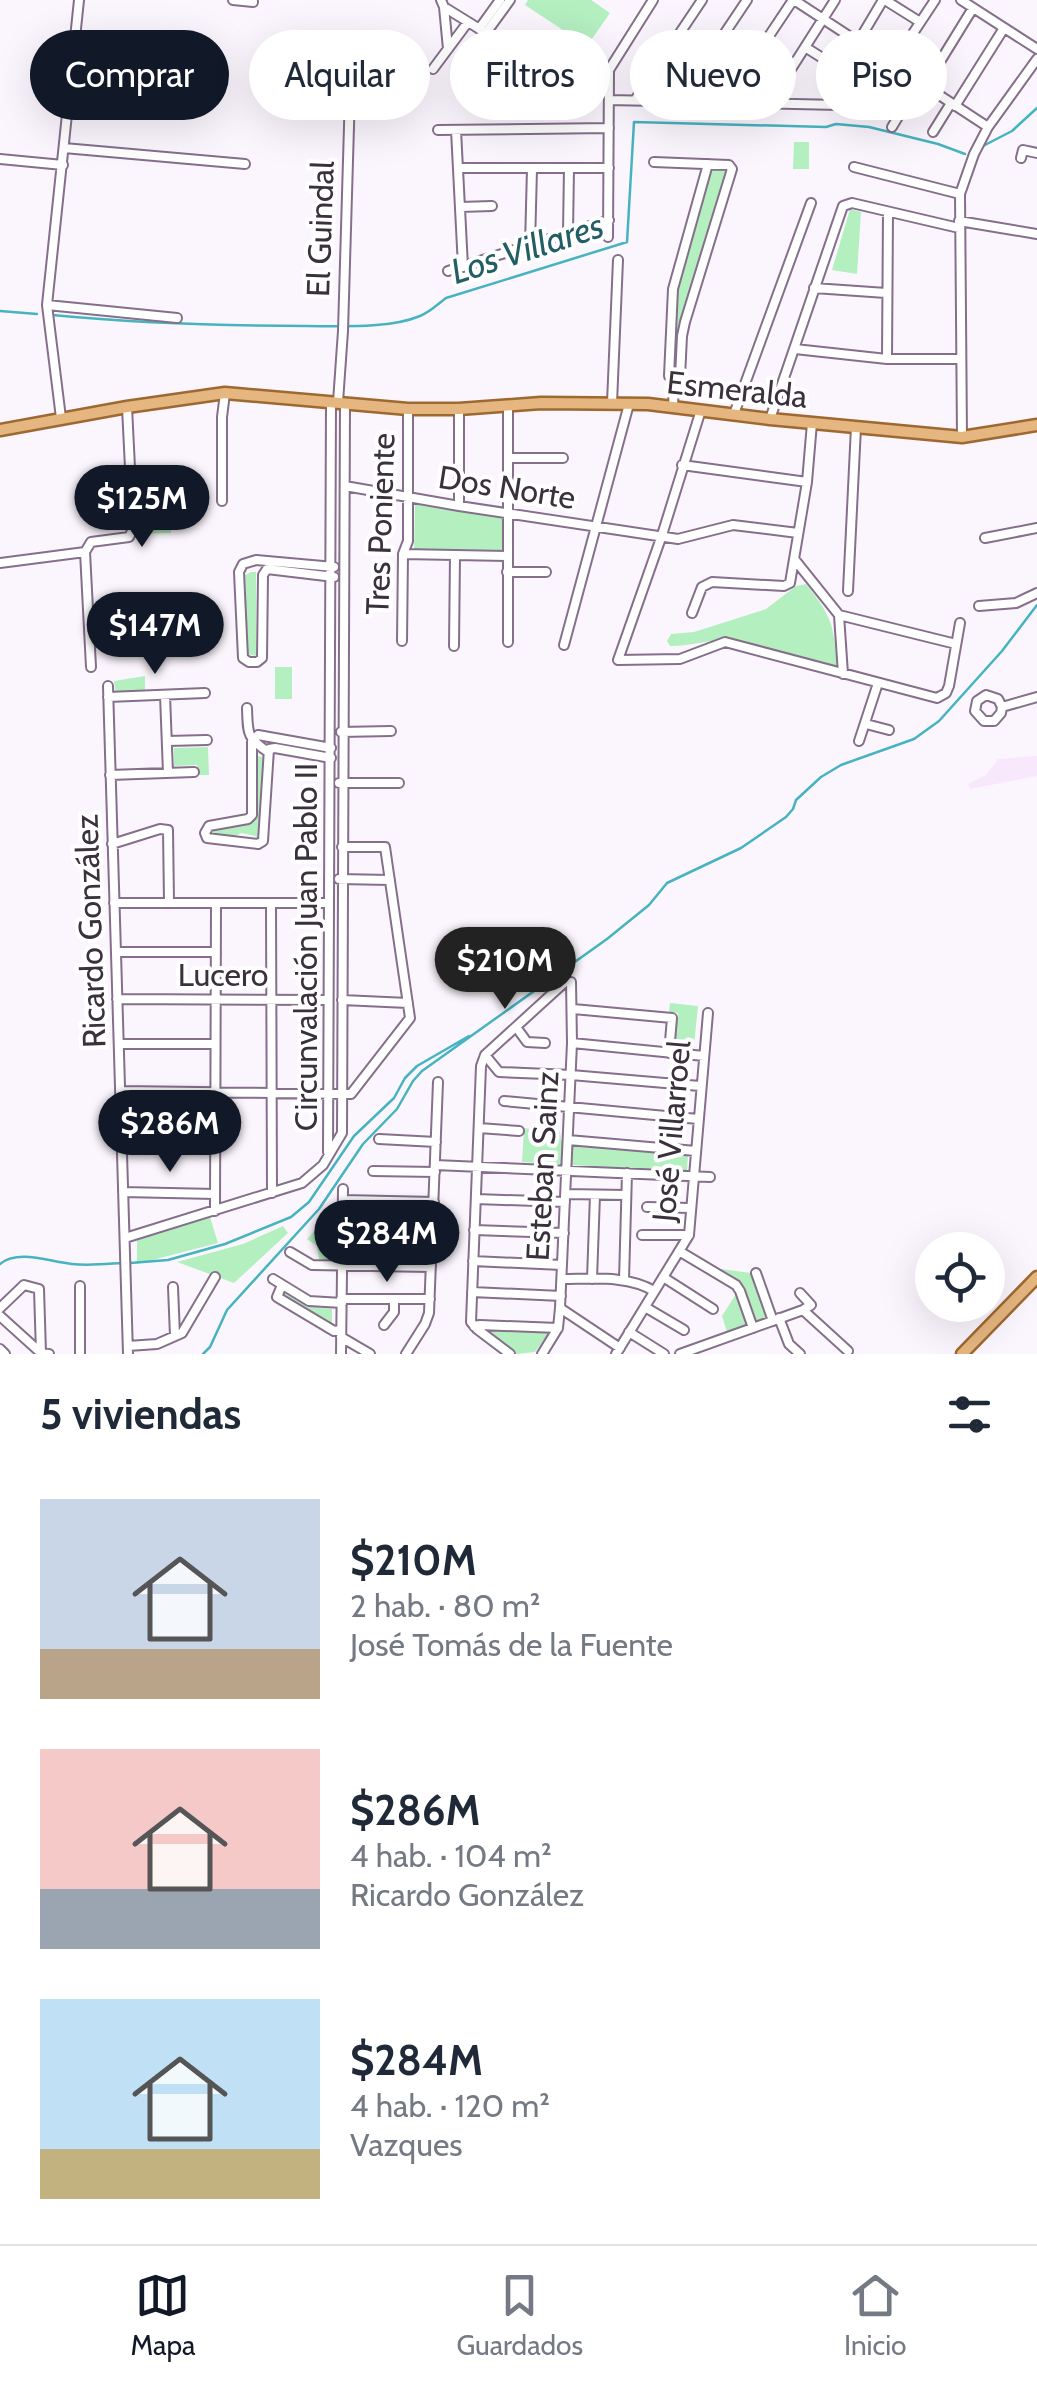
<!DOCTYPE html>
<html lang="es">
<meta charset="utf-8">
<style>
body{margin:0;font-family:Cabin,sans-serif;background:#f2f2f3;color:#1f2937;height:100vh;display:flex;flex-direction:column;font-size:38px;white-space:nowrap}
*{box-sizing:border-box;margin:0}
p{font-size:32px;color:#747a83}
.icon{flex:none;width:55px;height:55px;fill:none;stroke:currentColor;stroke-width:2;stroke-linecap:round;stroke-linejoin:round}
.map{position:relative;height:1354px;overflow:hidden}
.details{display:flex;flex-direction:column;background:#fff;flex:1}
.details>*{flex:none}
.hud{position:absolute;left:30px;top:30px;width:978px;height:90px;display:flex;gap:20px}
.fabs{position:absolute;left:915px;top:1232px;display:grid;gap:20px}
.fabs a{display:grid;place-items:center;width:90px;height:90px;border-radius:50%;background:#fff;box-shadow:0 10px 40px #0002;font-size:50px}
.price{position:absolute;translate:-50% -85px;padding:0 22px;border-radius:35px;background:#111827;color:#fff;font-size:32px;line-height:65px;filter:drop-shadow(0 2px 5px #0008)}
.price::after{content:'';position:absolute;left:50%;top:60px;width:30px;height:22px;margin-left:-15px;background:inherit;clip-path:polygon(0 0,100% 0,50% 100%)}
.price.selected{background:#222;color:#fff}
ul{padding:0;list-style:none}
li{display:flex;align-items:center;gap:30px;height:250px;padding:0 40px}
li span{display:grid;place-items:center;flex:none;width:280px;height:200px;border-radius:0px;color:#555}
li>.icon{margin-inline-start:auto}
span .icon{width:120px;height:120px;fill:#fffc;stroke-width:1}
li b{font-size:42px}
h2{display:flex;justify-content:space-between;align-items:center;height:120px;padding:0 40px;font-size:42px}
.tag{padding:0 35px;border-radius:45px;background:#fff;box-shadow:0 10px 40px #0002;font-size:35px;line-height:90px}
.tag.selected{background:#111827;color:#fff}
.menu{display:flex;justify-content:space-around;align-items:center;height:140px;border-top:2px solid #e0e1e3;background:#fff;font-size:28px;color:#747a83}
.menu a{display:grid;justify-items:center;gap:5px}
.menu .selected{color:#111827}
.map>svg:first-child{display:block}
.commercial{fill:#f8e8fb}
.green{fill:#b4efc0}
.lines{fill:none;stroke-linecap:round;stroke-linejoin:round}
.stream{stroke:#46b3c0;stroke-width:2.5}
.minor-casing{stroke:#856f8b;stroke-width:12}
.major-casing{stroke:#9e6831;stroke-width:15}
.minor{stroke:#fff;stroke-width:8}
.major{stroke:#e5b67f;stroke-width:10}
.labels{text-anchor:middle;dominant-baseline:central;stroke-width:8;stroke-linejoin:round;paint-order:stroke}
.street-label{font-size:32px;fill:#3a313d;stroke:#fff}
.water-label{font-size:35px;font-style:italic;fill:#235e66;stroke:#fff}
</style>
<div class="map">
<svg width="1037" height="1354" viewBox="0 0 1037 1354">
<rect width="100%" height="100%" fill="#fbf6fd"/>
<!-- commercial -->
<path class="commercial" d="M1037,756V776L970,789L968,784L986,775L998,759Z"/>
<!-- green -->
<path class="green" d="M528,0H591L610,13L587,46L525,5Z
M794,142H809V169H793Z
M710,166L726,167L729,169L679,332L672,333L675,288Z
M850,209L861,212L857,274L832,270Z
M140,492H170L171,533L141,534Z
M415,503L506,518L505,555L414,552Z
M251,572H256V656L248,654L245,575Z
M806,584C833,618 834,626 837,668L733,639C712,639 692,646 670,646L667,641L671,634L694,632L766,609L796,586Z
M275,667H292V699H275Z
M145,676V692L116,694L114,681Z
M208,747L209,775H198L197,765L174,766V748Z
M258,756L263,757L259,837L241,833L234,837L210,836L208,833L211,829L250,822L254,817Z
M670,1003L698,1006L694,1045L675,1043L678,1013L669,1012Z
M524,1128L560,1132L561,1140L688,1153L687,1172L522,1162Z
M335,1209L332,1259H319L317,1246L307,1239Z
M210,1217L218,1243L137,1264V1239Z
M283,1226L288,1233L234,1283L177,1262L243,1244Z
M713,1268L751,1273L769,1319L754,1324L742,1288Z
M284,1290L309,1306L332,1309V1326L280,1297Z
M736,1294L747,1325L727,1332L722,1316Z
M482,1329L549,1332L535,1352L516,1354Z"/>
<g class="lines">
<!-- stream -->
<path class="stream" d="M983,146L1012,131L1037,108
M0,311L37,314
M52,315C137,323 221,326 306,326C340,326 389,329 420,316C430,312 438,304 446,298L627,242L634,122L826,127L836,124L869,127L938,144L965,154
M130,1263L168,1260L225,1244L291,1217L309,1202L354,1136L394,1098L405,1078L417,1066L469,1036
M0,1264C18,1249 50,1262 72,1264C88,1266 106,1264 122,1263
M203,1354L210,1347L227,1310L319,1209L363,1144L397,1109L413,1081L422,1071L607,939L649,905L667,883L741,848L786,817L793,809L796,800L821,777L841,765L914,739L939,721L1002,651L1037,605"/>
<defs>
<path id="minor" d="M233,0L253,2
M441,0L444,7L486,33L510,0
M794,0L988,127
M885,0L920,22
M961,0L1037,49
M444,7L448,49
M479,29L500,0
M858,42L883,0
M805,47L903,109
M892,65L935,0
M433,69L468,22
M925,86L973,8
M609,100L839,105L872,52
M635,100L702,0
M680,100L747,0
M725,102L793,0
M770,102L835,0
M955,106L1004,28
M892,127L919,82
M438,130L609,128
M456,130L463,267
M933,132L951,103
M64,148L245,164
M1021,158L1023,150L1037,153
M0,159L63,165
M654,162L729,165L732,169L685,322L682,336L680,377L674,380L673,407
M854,167L960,194
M458,168H609
M460,207L492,206
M959,221L1037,234
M568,233L569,168
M608,237L609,70L653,0
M530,245L532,169
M448,271L609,220
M814,288L886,293
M47,305L177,318
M795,349L887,359H960
M887,359L888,212
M674,380L669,376L673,289L708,164
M338,402L343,331L351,58
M612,403L618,260
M459,409V506
M701,410L662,535L618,660L680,659L725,642L937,698L946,693L949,686L960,623
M734,414L811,203
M61,418L47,305L79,0
M770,419L843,206L852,203L959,228
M962,437L960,194L974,154L988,127L1037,59
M508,458H563
M682,465L807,482
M345,486L459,506L678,539L733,525L798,533
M222,501V417L225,393
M985,538L1037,528
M403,554L507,556
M795,560L839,615L843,674
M0,563L85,552
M334,567L256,560L243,564L239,572L243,658L249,662H257L262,658L263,575L267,569L334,577
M507,572H546
M848,591L856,427
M979,606L1016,603L1037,593
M692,613L702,587L712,582L784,586L790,583L807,482L812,423
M839,615L956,644
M402,641L403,554L408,541V409
M508,642V405
M564,645L629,404
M454,646L455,555
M91,667L85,552L91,542L129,537L133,529L127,407
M108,686L128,1354
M165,695L168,773
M108,697L205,693
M1002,707L998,699L986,695L977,701L975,711L984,721H994L1001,713L1002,707L1037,697
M247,708C248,733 246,737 268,752
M866,724L889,730
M341,732L391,731
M167,741L207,740
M859,741L878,683
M331,758L275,748L269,749L263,841L258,844L207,838L205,833L209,826L248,819L252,815V741L258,735L331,748
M110,775L194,772
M339,783H399
M112,844L160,829L168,830L169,902
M339,879L390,880
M114,903H329
M271,904L272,1193
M116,952H216
M117,999L328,1000
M342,1000L408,1003
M573,1009L672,1018L669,1053
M516,1027L527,1042L545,1043
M572,1043L704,1056
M119,1044H215
M485,1055L499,1072L571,1075L700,1086
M120,1091L351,1094L410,1018L385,847H342
M504,1101L698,1119
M479,1128L519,1131
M379,1139L436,1142
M122,1140L215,1142
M568,1140L696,1151
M328,1152L331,402
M435,1165L710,1177
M373,1171L435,1172
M123,1192L215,1194
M566,1194L626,1195
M476,1199L565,1202
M343,1200L434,1202
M647,1207L690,1208
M215,1211L216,903
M474,1230L564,1233
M343,1233H433
M642,1235H689
M125,1238L302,1183L323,1165L342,1133L345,403
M679,1251L736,1285L740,1291L753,1328
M290,1252L312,1265L431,1267
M473,1261L562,1265
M756,1273L773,1321
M663,1277L713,1309
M273,1279L309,1301L342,1303
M562,1279C592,1279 628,1275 654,1291
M592,1279L595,1195
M624,1280L627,1173
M282,1285L277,1297L334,1331L341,1330
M80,1286V1354
M173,1287L175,1336
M472,1292L561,1296
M341,1299H430
M645,1307L684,1330
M0,1308L24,1285L39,1289L41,1353
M560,1308L620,1348
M803,1310L848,1351
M0,1316L41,1353L49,1354
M779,1318L789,1344L800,1354
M384,1325L394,1312V1300
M474,1326L480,1325L558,1328
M629,1332L664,1354
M341,1337L370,1354
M128,1346L157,1344L182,1333L215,1277
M0,1349L5,1354
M341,1354L343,1189
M406,1354L425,1324L429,1313L438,1082
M510,1354L477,1329L471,1322L481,1066L485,1055L565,982H571L572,1043L560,1308L558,1328L542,1354
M616,1354L689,1235L708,1013
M680,1354L803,1310L811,1305L800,1293"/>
<path id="major" d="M0,430L127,407L225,393L408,409H459L541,403L648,404L770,419L962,437L1037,425
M962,1354L1037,1277"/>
</defs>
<!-- minor casing -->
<use href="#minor" class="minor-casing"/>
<!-- major casing -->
<use href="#major" class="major-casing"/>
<!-- minor -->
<use href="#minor" class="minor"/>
<!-- major -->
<use href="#major" class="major"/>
</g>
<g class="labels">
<!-- street labels -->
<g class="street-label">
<text transform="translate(320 229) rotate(-88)">El Guindal</text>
<text transform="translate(737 389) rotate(6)">Esmeralda</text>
<text transform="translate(507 487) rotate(9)">Dos Norte</text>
<text transform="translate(380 524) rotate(-88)">Tres Poniente</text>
<text transform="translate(90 931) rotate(-92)">Ricardo González</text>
<text transform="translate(305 947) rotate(-90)">Circunvalación Juan Pablo II</text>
<text x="223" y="974">Lucero</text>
<text transform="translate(671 1131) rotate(-85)">José Villarroel</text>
<text transform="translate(542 1166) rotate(-87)">Esteban Sainz</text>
</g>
<!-- water labels -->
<g class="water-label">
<text transform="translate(527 248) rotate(-18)">Los Villares</text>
</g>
</g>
</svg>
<div class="fabs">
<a><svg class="icon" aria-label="locate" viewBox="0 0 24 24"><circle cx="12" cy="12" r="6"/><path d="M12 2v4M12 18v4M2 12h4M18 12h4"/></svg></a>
</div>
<b class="price" style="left:142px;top:550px">$125M</b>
<b class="price" style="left:155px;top:677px">$147M</b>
<b class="price selected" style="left:505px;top:1012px">$210M</b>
<b class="price" style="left:170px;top:1175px">$286M</b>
<b class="price" style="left:387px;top:1285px">$284M</b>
<div class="hud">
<a class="tag selected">Comprar</a>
<a class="tag">Alquilar</a>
<a class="tag">Filtros</a>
<a class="tag">Nuevo</a>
<a class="tag">Piso</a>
</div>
</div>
<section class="details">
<h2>5 viviendas<svg class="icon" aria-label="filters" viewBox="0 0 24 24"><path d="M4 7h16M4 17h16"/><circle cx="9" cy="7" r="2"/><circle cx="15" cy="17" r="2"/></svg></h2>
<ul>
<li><span style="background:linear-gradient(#c9d6e8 75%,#b9a48a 0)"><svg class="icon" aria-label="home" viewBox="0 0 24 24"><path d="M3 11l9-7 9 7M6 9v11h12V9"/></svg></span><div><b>$210M</b><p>2 hab. · 80 m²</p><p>José Tomás de la Fuente</p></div></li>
<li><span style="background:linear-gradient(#f6c9c9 70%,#9aa5b1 0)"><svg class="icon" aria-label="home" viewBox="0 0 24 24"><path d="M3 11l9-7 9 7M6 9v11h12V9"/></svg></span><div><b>$286M</b><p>4 hab. · 104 m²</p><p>Ricardo González</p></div></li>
<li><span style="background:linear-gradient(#bfe0f5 75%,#c2b280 0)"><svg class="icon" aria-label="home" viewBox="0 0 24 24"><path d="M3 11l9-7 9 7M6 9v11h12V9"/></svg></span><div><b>$284M</b><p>4 hab. · 120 m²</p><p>Vazques</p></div></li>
</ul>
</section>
<nav class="menu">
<a class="selected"><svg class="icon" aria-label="map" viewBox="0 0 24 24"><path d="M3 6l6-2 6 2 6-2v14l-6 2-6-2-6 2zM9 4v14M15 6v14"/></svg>Mapa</a>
<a><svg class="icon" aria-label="saved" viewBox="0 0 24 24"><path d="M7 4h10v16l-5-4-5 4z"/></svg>Guardados</a>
<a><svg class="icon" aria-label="home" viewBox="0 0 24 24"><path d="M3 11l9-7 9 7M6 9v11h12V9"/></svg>Inicio</a>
</nav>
